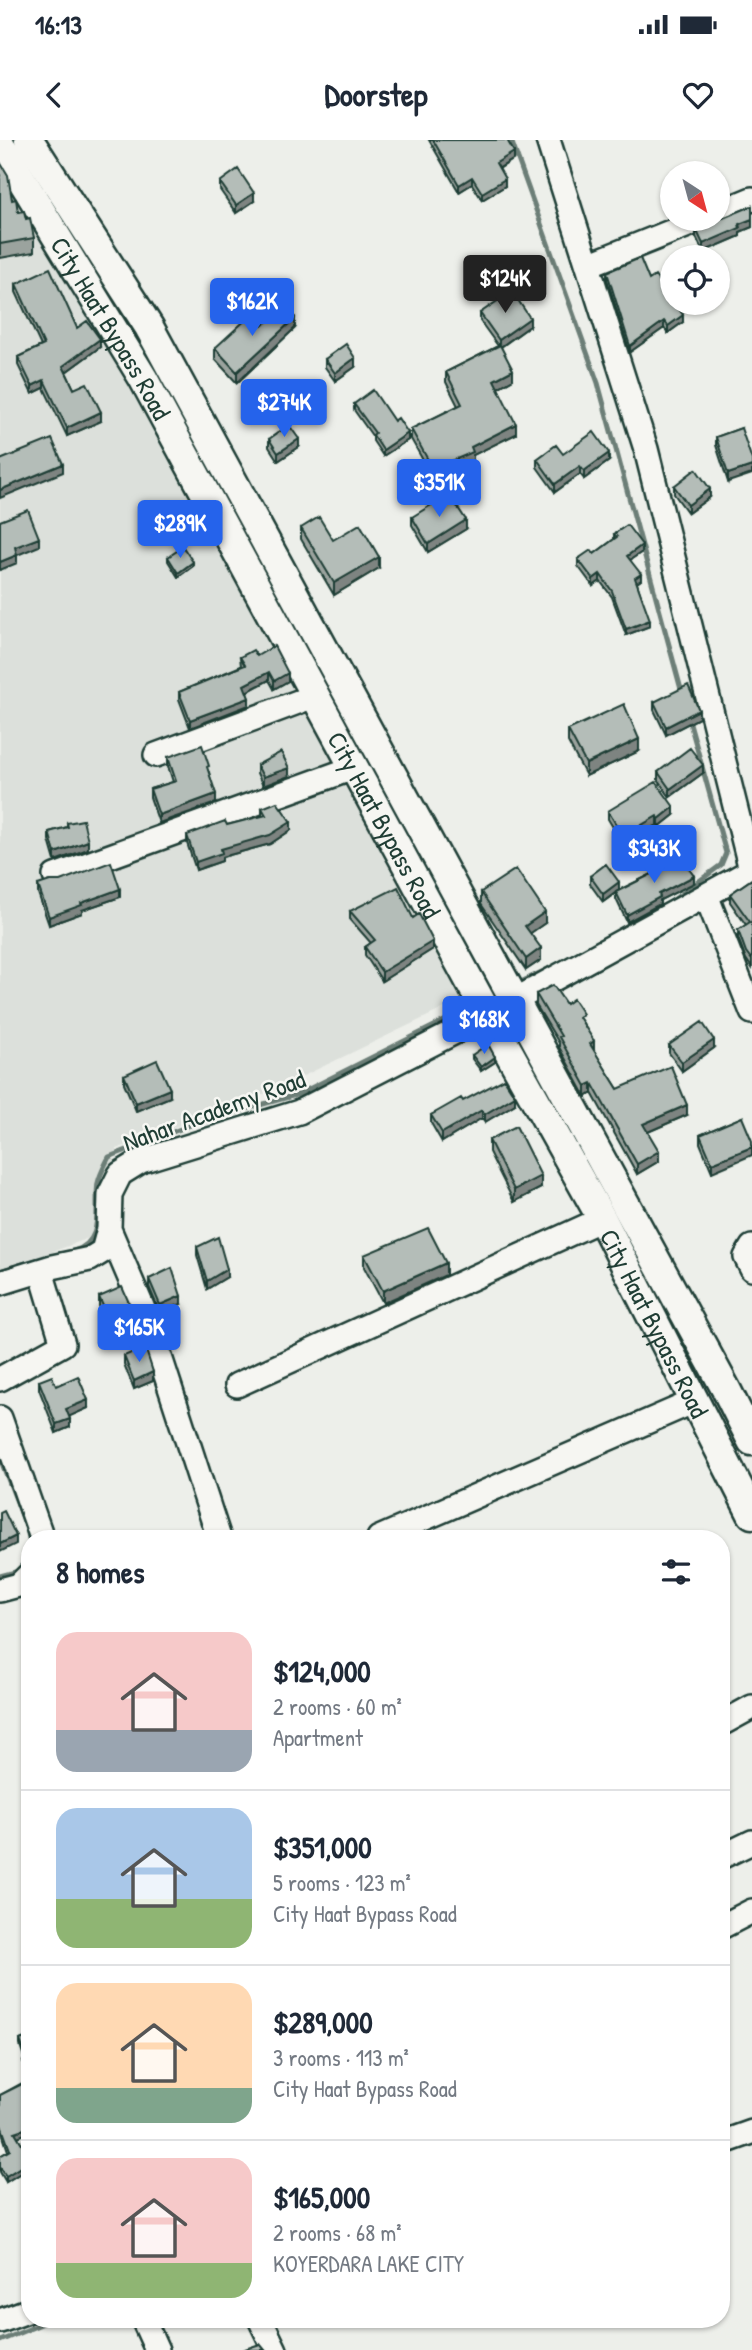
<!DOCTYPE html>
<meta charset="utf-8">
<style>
body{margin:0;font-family:"Patrick Hand",sans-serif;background:#f2f2f3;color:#1f2937;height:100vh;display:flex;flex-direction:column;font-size:26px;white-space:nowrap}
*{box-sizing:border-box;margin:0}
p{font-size:23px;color:#747a83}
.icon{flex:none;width:38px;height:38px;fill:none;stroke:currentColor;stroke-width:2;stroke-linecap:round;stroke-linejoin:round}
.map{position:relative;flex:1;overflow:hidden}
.side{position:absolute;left:21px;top:1390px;width:709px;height:798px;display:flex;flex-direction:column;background:#fff;border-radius:28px;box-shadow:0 2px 5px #0004}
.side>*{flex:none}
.needle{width:46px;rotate:144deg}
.buttons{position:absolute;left:660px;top:21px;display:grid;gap:14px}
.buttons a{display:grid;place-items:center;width:70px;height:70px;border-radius:50%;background:#fff;box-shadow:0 2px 5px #0004;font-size:35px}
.price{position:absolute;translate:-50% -60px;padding:0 16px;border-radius:7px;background:#2563eb;color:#fff;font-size:23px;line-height:46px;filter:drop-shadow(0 2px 4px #0008)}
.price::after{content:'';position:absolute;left:50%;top:42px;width:21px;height:16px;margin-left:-10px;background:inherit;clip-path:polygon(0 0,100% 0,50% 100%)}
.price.on{background:#222;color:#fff}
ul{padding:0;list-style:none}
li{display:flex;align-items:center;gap:21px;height:175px;padding:0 35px}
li+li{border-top:2px solid #e0e1e3}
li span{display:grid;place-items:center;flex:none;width:196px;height:140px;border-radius:21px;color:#555}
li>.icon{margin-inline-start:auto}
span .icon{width:84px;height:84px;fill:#fffc;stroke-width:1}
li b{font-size:30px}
h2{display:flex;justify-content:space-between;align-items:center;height:84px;padding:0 35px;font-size:30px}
.status{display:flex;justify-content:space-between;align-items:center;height:49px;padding:0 35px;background:#fff;direction:ltr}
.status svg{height:19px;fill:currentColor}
header{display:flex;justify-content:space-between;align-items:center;height:91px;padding:0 35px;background:#fff;font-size:32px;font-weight:800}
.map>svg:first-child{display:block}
.built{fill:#dce0db}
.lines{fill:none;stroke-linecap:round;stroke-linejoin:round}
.stream{stroke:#6c7e77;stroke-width:5}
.minor-casing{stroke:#1f3d34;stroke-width:28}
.major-casing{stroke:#1f3d34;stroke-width:33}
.minor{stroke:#f6f6f2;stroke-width:23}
.major{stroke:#f6f6f2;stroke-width:28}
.wall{fill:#9ba39e;stroke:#1f3d34;stroke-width:2}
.shaded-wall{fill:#7e8481;stroke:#1f3d34;stroke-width:2}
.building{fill:#b4bdb8;stroke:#1f3d34;stroke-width:2}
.labels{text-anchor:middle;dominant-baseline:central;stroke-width:5;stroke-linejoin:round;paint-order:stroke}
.street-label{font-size:26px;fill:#1f3d34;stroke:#f6f6f2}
</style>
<div class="status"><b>16:13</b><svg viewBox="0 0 49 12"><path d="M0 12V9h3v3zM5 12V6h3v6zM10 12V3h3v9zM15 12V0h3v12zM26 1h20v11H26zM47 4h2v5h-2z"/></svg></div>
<header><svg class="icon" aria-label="back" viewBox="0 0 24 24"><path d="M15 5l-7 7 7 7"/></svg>Doorstep<svg class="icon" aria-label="heart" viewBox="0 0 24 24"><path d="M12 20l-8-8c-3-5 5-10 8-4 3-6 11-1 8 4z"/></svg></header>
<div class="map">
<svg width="752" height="2210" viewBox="0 0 752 2210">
<rect width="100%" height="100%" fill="#edefea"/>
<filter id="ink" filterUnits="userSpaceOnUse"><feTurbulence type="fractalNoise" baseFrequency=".0143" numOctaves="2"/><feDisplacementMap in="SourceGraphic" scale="14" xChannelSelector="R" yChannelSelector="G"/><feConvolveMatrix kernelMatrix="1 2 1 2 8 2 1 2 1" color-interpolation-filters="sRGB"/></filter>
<g filter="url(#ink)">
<!-- built -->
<path class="built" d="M0,9L478,852L274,950L116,1009L99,1094L0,1132Z"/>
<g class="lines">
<!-- stream -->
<path class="stream" d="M511,0L598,243L682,553
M668,764L721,725L726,713L688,576
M517,844L556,825
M74,1111C106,1101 94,1068 98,1043C100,1034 105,1025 109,1017L193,984L299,954L474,866
M0,1131L37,1120
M0,1318L27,1388L30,1404
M0,1436L23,1430L30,1417
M0,2201L53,2179"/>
<defs>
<path id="minor" d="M548,0L646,309L751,730
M718,73L752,59
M588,125L703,79
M156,615L314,556
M55,736L353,628
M706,755L752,872
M109,1089L149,1183L219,1398
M752,1107L746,1117L752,1129
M0,1143L52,1127L90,1119L103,1111L109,1089L110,1054L120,1034L141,1021L299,972L488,875L752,730
M0,1239L63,1204L41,1131
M237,1245L602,1079
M0,1278L42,1398
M379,1398L695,1261
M0,1450L19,1445L30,1434
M721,1584L752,1567
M721,1717L752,1702
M721,1787L752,1771
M721,2003L752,1992
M143,2179L157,2210
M260,2179L275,2210
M0,2181L30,2170"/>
<g id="major">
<path d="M29,0L149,187L727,1251L752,1301"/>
<path id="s1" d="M0,4L143,238L488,875L602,1079L752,1374"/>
</g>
</defs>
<!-- minor casing -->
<use href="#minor" class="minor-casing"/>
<!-- major casing -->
<use href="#major" class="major-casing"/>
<!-- minor -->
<use href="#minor" class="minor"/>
<!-- major -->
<use href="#major" class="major"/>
</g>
<!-- wall -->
<path class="wall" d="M429,0H507L514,19L499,29L505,46L482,60L472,44L459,52Z
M0,22L12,60L18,72L26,79L34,98V112L0,118Z
M220,42L254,61L236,73L220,50Z
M752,66V87L740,92V96L703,112L696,97V89Z
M607,132L649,140L683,182L668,193L664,188L630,212L607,139Z
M16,144L77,188L100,207L66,232L74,249L101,281L67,296L44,248L32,254L18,225V217L41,206L16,152Z
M480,173L530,186L501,207L513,239L498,248L516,294L473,315V321L433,338L411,299V289L458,266L446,242V232L498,206L480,181Z
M262,186L295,188L237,243L215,219V208Z
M325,219L355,227L335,241L325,227Z
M354,264L408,300L383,316L373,301V297L354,270Z
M741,288L728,342L716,305V297Z
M269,299L299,307L278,321L269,307Z
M563,314L609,321L584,339L580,334L555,352L537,327V319Z
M674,346L710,357L688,373L674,354Z
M412,377L466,389L428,412L412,385Z
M301,388L333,400L379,428L334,455L301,399Z
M614,394L642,412L630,420L641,440L637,443L650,486L626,495L612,457L600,441L593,446L578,426V419L594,414L614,399Z
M168,417L193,426L178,437L168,421Z
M257,516L288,541L274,549L269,540L247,552L249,565L190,588L179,559V552L241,526L240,517Z
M654,562L699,578L666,595L654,570Z
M568,590L639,611L586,636L568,602Z
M168,617L209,632L216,663L159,683L150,657V649L173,642L168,626Z
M257,625L289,636L263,646L257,633Z
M658,632L703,633L670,657L658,640Z
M262,668L291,690L270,704L222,717V721L196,730L187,703V695L262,676Z
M608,671L674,675L659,687L657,685L623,704L608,679Z
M67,683L88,709L55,721L49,700V692L67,687Z
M652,729L694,743L660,760V764L627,782L616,759V753L603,762L590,744V736L619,750L652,734Z
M752,739V828L746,819L738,798V790L746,785L730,762V754Z
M38,745L120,757L82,770V773L49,785L38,753Z
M481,752L545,783L530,793L541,820L526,830L481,764Z
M350,771L433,809L382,841L365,815V807L371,803L350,779Z
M536,854L566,864L583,883L594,911L618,949L687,975L648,992L659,1021L637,1034L592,953L586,957L559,907V903L536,865Z
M669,905L714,908L682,931L669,913Z
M472,915L495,922L481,931L472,919Z
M124,935L170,957L136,971L124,943Z
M463,961L515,964L485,982L482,978L442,1002L431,983V975Z
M742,977L712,1032L700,1003V995Z
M489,1000L541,1048L514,1062L489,1012Z
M197,1107L227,1137L207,1149L197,1115Z
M364,1115L446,1135L383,1163L364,1127Z
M149,1139L181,1164L160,1173L149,1147Z
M99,1157L130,1173L107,1183L99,1166Z
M124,1216L153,1241L134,1249L124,1224Z
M39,1241L56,1246L88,1268L69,1276L70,1287L56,1293L39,1249Z
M30,1896V1992L17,1997L30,2017V2027L6,2042L0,2032V2016L8,2011L0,1987V1955L28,1940L23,1927V1921L25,1920L20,1905V1900Z"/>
<!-- shaded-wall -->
<path class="shaded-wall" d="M514,12V19L496,30V23Z
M472,37V44L459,52V45Z
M505,39V46L482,60V53Z
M254,53V61L236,73V65Z
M752,79V87L740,92V96L703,112V104L739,84Z
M683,175V182L668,193V186Z
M295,178V188L237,243V232Z
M530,178V186L499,208V200Z
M664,181V188L630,212V206Z
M100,199V207L63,234V226Z
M355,218V227L335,241V233Z
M513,230V239L494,250V240Z
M44,240V248L32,254V246Z
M101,272V281L67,296V288Z
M516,284V294L473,315V321L433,338V329L471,307Z
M408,293V300L383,316V310Z
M299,299V307L278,321V313Z
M609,313V321L584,339V331Z
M63,324V332L0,358V350Z
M580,326V334L555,352V344Z
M752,326V334L728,342V334Z
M710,349V357L688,373V365Z
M466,380V389L428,412V404Z
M39,398V406L15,416V407Z
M642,405V412L627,422V416Z
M17,415V423L0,430V422Z
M379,417V428L334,455V443Z
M193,422V426L178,437V433Z
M600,434V441L593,446V439Z
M641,434V440L635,444V438Z
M650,480V486L626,495V489Z
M269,532V540L244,553V545Z
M288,533V541L274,549V541Z
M249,558V565L190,588V580Z
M699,570V578L666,595V587Z
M639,599V611L586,636V624Z
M703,625V633L670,657V649Z
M289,628V636L263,646V637Z
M216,654V663L159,683V675Z
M674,667V675L659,687V679Z
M657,676V685L623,704V696Z
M291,682V690L270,704L222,717V721L196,730V722L221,709Z
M88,701V709L55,721V713Z
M694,736V743L660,760V764L627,782V775L659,754Z
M619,742V750L603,762V754Z
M120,749V757L82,770V773L49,785V777L81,763Z
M545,772V783L525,797V786Z
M433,801V809L382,841V832Z
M541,808V820L526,830V819Z
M714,900V908L682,931V922Z
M594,901V912L590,904Z
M495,917V922L481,931V927Z
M592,943V953L586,957V946Z
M170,949V957L136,971V963Z
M515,956V964L485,982V974Z
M687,965V975L643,994V984Z
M482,970V978L442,1002V993Z
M752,1007V1015L712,1032V1023Z
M659,1011V1021L637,1034V1024Z
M541,1036V1048L514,1062V1050Z
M446,1123V1135L383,1163V1151Z
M227,1129V1137L207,1149V1141Z
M181,1156V1164L160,1173V1165Z
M130,1165V1173L107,1183V1175Z
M153,1232V1241L134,1249V1241Z
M88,1260V1268L66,1278V1269Z
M70,1279V1287L56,1293V1284Z
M16,1396V1404L0,1412V1404Z
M30,1987V1992L15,1998V1992Z
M30,2021V2027L6,2042V2036Z"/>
<!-- building -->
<path class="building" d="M433,0H507L514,12L496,23L505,39L482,53L472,37L459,45Z
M0,22L8,35L12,60L16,59L18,72L24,71L26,79L30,78L34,98L0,104Z
M238,29L254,53L236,65L220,42Z
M752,66V79L739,84L740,88L703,104L696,89L714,79L723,78Z
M640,118L649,140L655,136L672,159V163H675L683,175L668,186L664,181L630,206L607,132Z
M50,128L77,188L87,181L100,199L63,226L74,249L87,243L101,272L67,288L44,240L32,246L18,217L44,205L16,144Z
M512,151L530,178L499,200L480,173Z
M285,166L295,178L237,232L215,208L251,175L262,186Z
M346,204L355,218L335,233L325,219Z
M500,205L513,230L494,240L516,284L471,307L473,312L433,329L411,289L462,264L446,232Z
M373,250L394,281L398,278L408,293L383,310L373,295L375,293L354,264Z
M289,285L299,299L278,313L269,299Z
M741,288L752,320V326L728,334L716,297Z
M594,292L609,313L584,331L580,326L555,344L537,319L556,305L563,314Z
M52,299L63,324L0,350V320Z
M696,329L710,349L688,365L674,346Z
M449,354L466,380L428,404L412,377Z
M28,370L39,398L15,407L17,415L0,422V381Z
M319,377L333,400L360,384L379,417L334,443L301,388Z
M627,385L642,405L627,416L641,434L635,438L650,480L626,489L612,451L600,434L593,439L578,419L591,410L594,414L617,397L614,394Z
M183,407L193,422L178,433L168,417Z
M274,506L288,533L274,541L269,532L244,545L249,558L190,580L179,552L245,525L240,517L253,510L257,516Z
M688,545L699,570L666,587L654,562Z
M624,564L639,599L586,624L568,590Z
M202,605L209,626L207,627L216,654L159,675L150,649L176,641L168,617Z
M690,608L703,625L670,649L658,632Z
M281,612L289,628L263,637L257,625Z
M656,642L674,667L659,679L657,676L623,696L608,671Z
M277,662L291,682L270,695L221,709L222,713L196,722L187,695L225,681L227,685L266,675L262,668Z
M83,680L88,701L55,713L49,692L68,687L67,683Z
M679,715L694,736L659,754L660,757L627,775L616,752L654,733L652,729Z
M111,722L120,749L81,763L82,765L49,777L38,745L50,741H60Z
M606,724L619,742L603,754L590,736Z
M516,729L545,772L525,786L541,808L526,819L481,752Z
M752,739V820L746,812L738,790L750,782L730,754Z
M398,747L413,778L419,774L433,801L382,832L365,807L375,800L350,771Z
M553,845L566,864L573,859L583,874L579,877L594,901L590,904L618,949L671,926L687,965L643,984L659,1011L637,1024L592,943L586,946L559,897L561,896L536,854Z
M702,882L714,900L682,922L669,905Z
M488,904L495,917L481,927L472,915Z
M157,920L170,949L136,963L124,935Z
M504,939L515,956L485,974L482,970L442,993L431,975L461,958L463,961Z
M742,977L752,1001V1007L712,1023L700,995Z
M516,986L541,1036L514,1050L489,1000Z
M428,1088L446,1123L383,1151L364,1115Z
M218,1097L227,1129L207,1141L197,1107Z
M172,1128L181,1156L160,1165L149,1139Z
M122,1147L130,1165L107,1175L99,1157Z
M145,1207L153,1232L134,1241L124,1216Z
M52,1236L56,1246L78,1236L88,1260L66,1269L70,1279L56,1284L39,1241Z
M4,1371L16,1396L0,1404V1373Z
M30,1896V1938L23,1921L27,1920L20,1900Z
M30,1940V1987L15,1992L30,2017V2021L6,2036L0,2027V2016L10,2010L0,1982V1955Z
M260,2204L265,2210H242Z"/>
</g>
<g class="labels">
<!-- street labels -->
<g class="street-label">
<text stroke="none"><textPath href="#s1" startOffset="215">City Haat Bypass Road</textPath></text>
<text stroke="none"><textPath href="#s1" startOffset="782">City Haat Bypass Road</textPath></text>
<text transform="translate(214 970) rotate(-20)">Nahar Academy Road</text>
<text stroke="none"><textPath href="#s1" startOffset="1349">City Haat Bypass Road</textPath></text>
</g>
</g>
</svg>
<div class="buttons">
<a><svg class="needle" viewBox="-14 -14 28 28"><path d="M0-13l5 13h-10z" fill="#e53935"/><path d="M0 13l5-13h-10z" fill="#747a83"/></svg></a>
<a><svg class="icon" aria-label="locate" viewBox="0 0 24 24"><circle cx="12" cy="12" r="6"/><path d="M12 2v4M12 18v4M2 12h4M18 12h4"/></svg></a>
</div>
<b class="price on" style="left:505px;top:175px">$124K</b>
<b class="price" style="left:252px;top:198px">$162K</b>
<b class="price" style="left:284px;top:299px">$274K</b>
<b class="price" style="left:439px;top:379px">$351K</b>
<b class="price" style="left:180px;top:420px">$289K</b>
<b class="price" style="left:654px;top:745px">$343K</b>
<b class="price" style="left:484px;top:916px">$168K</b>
<b class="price" style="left:139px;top:1224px">$165K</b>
<section class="side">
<h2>8 homes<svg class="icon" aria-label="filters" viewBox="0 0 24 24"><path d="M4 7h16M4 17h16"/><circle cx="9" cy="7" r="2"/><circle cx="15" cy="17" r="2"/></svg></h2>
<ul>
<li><span style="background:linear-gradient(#f6c9c9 70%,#9aa5b1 0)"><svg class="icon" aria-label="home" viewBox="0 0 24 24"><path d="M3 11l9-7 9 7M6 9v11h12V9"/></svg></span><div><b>$124,000</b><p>2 rooms · 60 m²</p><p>Apartment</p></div></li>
<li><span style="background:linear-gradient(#a9c7e8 65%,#8fb573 0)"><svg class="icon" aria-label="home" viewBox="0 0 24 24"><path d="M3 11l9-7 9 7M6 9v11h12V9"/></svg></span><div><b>$351,000</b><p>5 rooms · 123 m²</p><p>City Haat Bypass Road</p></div></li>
<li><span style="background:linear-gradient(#ffd9b3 75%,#7fa58c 0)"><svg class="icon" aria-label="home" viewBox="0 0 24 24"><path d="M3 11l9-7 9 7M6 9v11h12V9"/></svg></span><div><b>$289,000</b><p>3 rooms · 113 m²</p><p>City Haat Bypass Road</p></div></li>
<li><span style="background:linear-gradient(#f6c9c9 75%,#8fb573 0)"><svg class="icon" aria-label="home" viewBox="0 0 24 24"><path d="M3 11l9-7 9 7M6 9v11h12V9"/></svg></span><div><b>$165,000</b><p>2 rooms · 68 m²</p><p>KOYERDARA LAKE CITY</p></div></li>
</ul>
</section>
</div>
